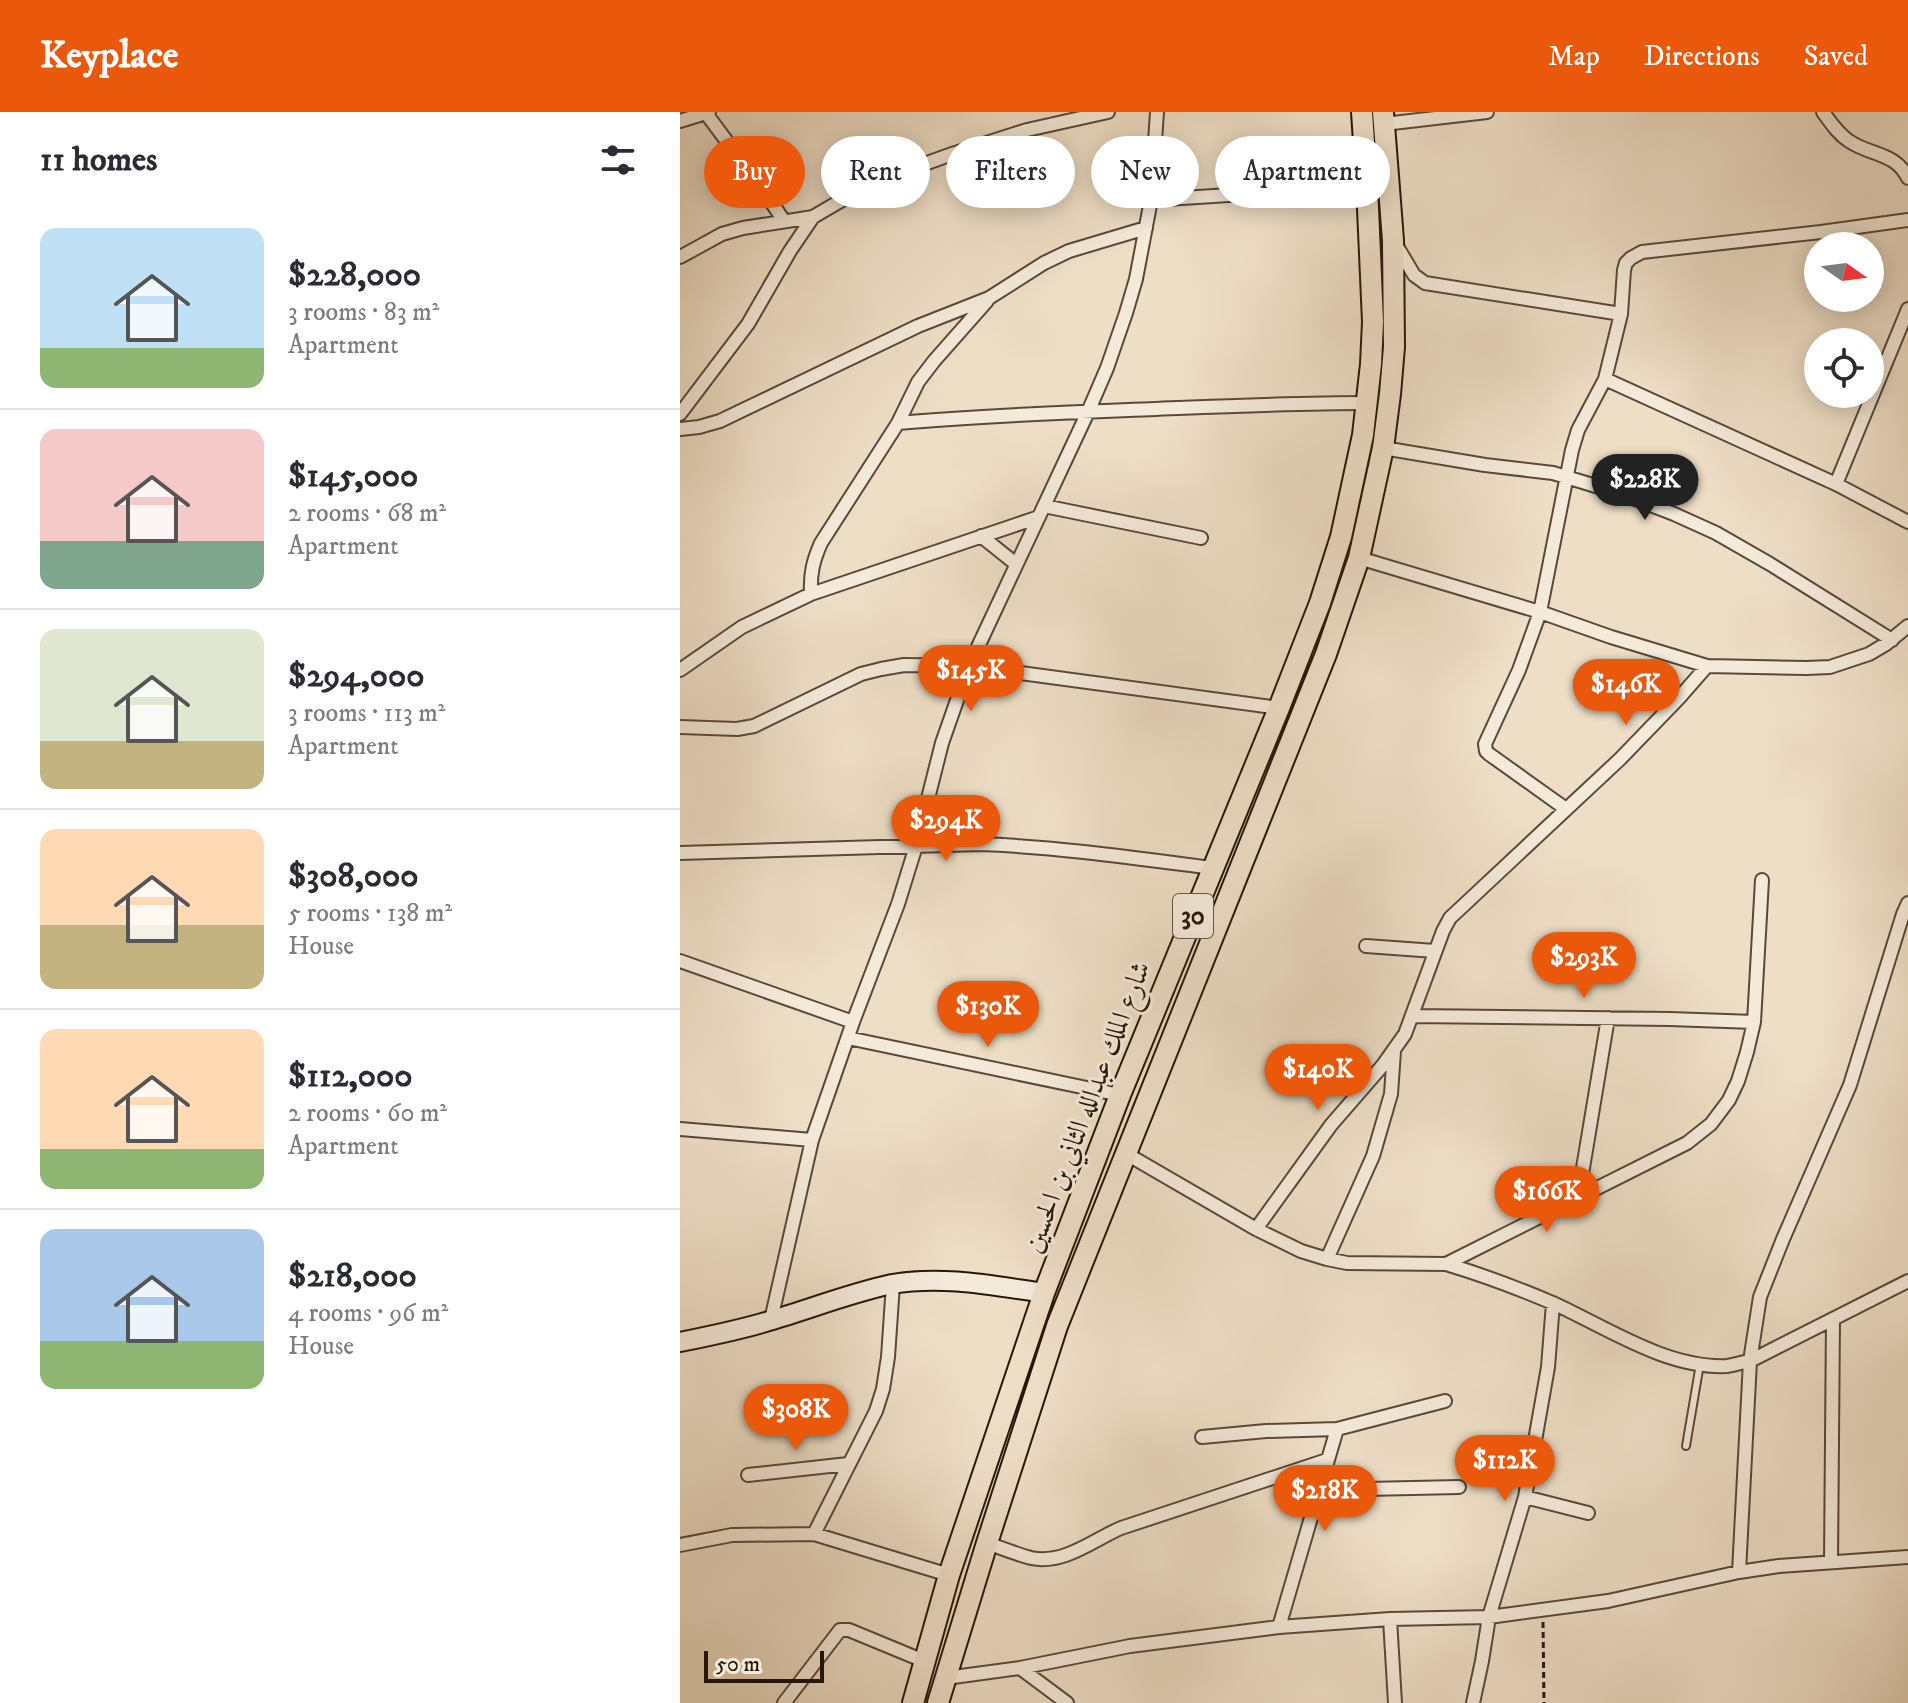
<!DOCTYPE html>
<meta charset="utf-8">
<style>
body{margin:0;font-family:"IM FELL DW Pica",Amiri,serif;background:#f2f2f3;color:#2b2b33;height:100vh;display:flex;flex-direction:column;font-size:30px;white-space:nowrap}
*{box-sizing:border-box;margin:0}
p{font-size:26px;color:#7c7c81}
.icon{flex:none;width:44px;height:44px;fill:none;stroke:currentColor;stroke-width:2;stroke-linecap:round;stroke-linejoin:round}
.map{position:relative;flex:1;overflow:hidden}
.panel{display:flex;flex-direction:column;background:#fff;width:680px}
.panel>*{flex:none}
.top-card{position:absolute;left:24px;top:24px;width:760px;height:72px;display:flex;gap:16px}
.needle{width:52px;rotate:104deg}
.controls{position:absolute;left:1124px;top:120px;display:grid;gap:16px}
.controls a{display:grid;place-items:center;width:80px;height:80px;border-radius:50%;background:#fff;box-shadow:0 4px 20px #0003;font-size:40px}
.scale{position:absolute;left:24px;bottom:20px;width:120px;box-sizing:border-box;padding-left:8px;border:4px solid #26170a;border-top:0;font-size:22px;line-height:28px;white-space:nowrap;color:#26170a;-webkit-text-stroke:6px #f4eada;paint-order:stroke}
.price{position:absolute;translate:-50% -68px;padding:0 18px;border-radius:28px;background:#ea580c;color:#fff;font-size:26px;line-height:52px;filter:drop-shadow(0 2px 4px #0008)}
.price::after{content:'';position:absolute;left:50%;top:48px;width:24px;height:18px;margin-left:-12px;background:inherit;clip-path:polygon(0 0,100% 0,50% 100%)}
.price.active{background:#222;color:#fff}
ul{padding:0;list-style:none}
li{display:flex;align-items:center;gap:24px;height:200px;padding:0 40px}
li+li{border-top:2px solid #e1e1e2}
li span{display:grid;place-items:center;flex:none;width:224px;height:160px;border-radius:16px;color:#555}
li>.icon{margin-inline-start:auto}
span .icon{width:96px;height:96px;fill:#fffc;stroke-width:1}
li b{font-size:34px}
h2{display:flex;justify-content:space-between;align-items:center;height:96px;padding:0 40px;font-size:34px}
.tag{padding:0 28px;border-radius:36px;background:#fff;box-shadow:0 4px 20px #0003;font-size:28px;line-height:72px}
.tag.active{background:#ea580c;color:#fff}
header{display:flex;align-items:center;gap:48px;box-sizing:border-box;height:112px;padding:0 40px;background:#ea580c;color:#fff}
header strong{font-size:38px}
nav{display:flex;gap:44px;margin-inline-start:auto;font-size:28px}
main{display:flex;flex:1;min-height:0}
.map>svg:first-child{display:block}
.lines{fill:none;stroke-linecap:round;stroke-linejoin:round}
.lane-casing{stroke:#584939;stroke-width:10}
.street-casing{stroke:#584939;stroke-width:16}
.secondary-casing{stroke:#26170a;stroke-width:22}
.primary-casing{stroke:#26170a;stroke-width:24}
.path{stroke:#26170a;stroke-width:3;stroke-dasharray:6 4;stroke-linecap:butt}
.lane{stroke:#f4eada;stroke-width:6}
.street{stroke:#f4eada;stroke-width:12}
.secondary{stroke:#f4eada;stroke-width:18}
.primary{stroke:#eedec6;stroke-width:20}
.labels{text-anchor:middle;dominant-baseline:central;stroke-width:6;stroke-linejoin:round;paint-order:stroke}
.shield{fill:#f4eada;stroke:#645648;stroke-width:2}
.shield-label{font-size:26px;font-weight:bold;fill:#26170a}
.street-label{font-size:28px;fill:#26170a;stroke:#f4eada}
</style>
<header>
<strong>Keyplace</strong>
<nav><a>Map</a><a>Directions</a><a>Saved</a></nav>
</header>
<main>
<section class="panel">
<h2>11 homes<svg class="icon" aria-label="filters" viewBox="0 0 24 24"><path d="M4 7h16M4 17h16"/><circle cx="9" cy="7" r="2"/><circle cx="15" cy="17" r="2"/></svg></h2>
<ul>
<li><span style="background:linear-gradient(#bfe0f5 75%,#8fb573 0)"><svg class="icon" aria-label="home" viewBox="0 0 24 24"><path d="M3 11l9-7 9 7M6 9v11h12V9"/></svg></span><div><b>$228,000</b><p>3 rooms · 83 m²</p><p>Apartment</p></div></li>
<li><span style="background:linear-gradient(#f6c9c9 70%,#7fa58c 0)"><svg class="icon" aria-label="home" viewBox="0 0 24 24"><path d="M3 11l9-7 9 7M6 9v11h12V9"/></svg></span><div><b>$145,000</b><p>2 rooms · 68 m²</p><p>Apartment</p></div></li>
<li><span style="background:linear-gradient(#dfe7d0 70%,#c2b280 0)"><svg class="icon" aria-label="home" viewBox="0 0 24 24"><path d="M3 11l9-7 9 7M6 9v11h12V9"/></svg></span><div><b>$294,000</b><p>3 rooms · 113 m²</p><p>Apartment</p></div></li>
<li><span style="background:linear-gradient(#ffd9b3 60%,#c2b280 0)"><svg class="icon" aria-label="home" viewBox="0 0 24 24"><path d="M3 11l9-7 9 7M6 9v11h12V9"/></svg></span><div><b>$308,000</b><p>5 rooms · 138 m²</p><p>House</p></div></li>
<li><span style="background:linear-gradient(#ffd9b3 75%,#8fb573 0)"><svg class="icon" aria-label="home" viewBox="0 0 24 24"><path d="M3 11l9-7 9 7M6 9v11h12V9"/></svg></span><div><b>$112,000</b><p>2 rooms · 60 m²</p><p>Apartment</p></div></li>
<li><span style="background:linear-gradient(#a9c7e8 70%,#8fb573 0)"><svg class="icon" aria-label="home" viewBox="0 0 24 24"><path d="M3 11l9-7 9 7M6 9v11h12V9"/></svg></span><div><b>$218,000</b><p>4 rooms · 96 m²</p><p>House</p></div></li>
</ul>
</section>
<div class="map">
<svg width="1228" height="1591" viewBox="0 0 1228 1591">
<rect width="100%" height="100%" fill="#eedec6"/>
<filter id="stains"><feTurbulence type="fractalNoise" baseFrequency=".0025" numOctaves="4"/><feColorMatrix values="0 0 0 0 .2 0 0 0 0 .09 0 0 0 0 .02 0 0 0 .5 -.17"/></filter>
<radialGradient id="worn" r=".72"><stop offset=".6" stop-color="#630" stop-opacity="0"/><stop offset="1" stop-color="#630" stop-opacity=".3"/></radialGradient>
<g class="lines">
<defs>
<path id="lane" d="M1006,1334L1020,1252"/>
<path id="street" d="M25,0L86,82L104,109
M1143,0C1151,11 1158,22 1169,29C1191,44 1215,40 1228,66
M0,9L29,0
M704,12L807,0
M471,88L687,74
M715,131L734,163L745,171L941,202
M0,145L42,122L63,116L133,105L179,78L225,59L272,42L347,18L428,0
M925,267L1156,372L1228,410
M0,302L68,212L110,139L133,105
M218,311L238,270L254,249L307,189
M0,317L19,315L40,309L238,214L309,186L364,151L389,139L466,116
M703,336L805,353L873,361L942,382L994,402L1036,421L1090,452L1212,528
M1156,372L1228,197
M364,394L521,426
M301,424L336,452
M679,446L860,500L931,525L1027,554L1126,556L1150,555L1189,542L1206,532L1228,514
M131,482C130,462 133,449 141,431L218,311C295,304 372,301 449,298C529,295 608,291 687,291
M0,558L62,515L131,482L359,405
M0,615L57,617L74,614L181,562L201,557L224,553L289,554L599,596
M886,697L809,642L806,639L805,632L839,558L860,500L892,338L898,318L925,267L941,202L944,158L946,151L951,146L962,140L1141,120L1228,108
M0,741L301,732C378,735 455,746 532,756
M686,834L755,839
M0,849L173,910
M733,904L990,907L1074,910
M168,926L440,983
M0,1017L132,1028
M445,1041L576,1117L621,1139L647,1147L667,1151L766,1152L1007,1031L1031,1012L1049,988L1058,969L1067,940L1074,910L1082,768
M898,1086L928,906
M576,1117L651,1013L703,953L725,922L763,819L770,806L940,647L999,586L1027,554
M647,1147L693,1044L711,982L714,939
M766,1152C803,1163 840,1177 875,1192C927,1216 988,1257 1047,1254C1054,1253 1063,1250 1070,1249L1228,1169
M91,1208L132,1028L173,910L218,792L236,734L262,631L289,554L408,300L427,256L446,201L456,167L471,88L477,0
M522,1325L586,1319L657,1317L765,1289
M68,1363L168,1352
M639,1378L779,1375
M845,1385L908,1401
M134,1422L196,1299L203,1277L208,1245L213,1172
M307,1431C321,1436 336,1442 351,1446C384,1453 413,1428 441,1416L647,1348
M0,1433L52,1423L134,1422L269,1463
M1151,1450L1153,1207
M1059,1460L1070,1249L1080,1185L1103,1127L1170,973L1223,802L1228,791
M710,1507L715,1591
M599,1515L657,1317
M340,1556L387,1591
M266,1566L340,1556L450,1534L599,1515L710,1507L809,1505L928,1489L1059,1460L1099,1454L1228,1445
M104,1591L160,1518H169L244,1549
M793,1591L802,1549L809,1505L845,1385L868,1255L873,1191"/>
<path id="secondary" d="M0,1230C30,1224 60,1218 89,1209C130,1197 170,1181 212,1172C262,1163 315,1174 364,1181"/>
<path id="primary" d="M233,1591L269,1463L364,1181L440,983L599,596L640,491L661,425L683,323L691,252L693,210L687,74L682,0
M258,1591L307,1431L377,1214L646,542L679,446L703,336L710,282L714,235L713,128L703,0"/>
</defs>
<!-- lane casing -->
<use href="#lane" class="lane-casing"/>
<!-- street casing -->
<use href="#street" class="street-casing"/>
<!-- secondary casing -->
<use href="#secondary" class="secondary-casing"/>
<!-- primary casing -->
<use href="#primary" class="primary-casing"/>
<!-- path -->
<path class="path" d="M863,1510L864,1591"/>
<!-- lane -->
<use href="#lane" class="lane"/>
<!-- street -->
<use href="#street" class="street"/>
<!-- secondary -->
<use href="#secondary" class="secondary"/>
<!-- primary -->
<use href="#primary" class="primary"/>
</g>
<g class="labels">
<!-- shield labels -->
<rect class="shield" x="493" y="782" width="40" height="44" rx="6"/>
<g class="shield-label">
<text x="513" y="804">30</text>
</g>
<!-- street labels -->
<g class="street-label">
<text transform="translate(407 995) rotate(-69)">شارع الملك عبدالله الثاني بن الحسين</text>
</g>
</g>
<rect width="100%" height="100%" filter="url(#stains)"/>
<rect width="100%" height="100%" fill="url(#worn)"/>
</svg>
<div class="controls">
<a><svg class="needle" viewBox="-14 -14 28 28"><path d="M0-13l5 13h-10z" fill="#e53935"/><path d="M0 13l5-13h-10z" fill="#7c7c81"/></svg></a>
<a><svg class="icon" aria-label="locate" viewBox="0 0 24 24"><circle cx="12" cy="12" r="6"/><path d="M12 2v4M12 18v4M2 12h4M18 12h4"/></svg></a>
</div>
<div class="scale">50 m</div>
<b class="price active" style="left:965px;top:410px">$228K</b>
<b class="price" style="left:291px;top:601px">$145K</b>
<b class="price" style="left:946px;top:615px">$146K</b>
<b class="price" style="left:266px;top:751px">$294K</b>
<b class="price" style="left:904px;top:888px">$293K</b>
<b class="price" style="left:308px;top:937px">$130K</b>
<b class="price" style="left:638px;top:1000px">$140K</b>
<b class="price" style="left:867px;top:1122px">$166K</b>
<b class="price" style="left:116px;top:1340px">$308K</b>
<b class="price" style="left:825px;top:1391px">$112K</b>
<b class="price" style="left:645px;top:1421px">$218K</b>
<div class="top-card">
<a class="tag active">Buy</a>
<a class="tag">Rent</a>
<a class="tag">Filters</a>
<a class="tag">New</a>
<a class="tag">Apartment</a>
</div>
</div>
</main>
